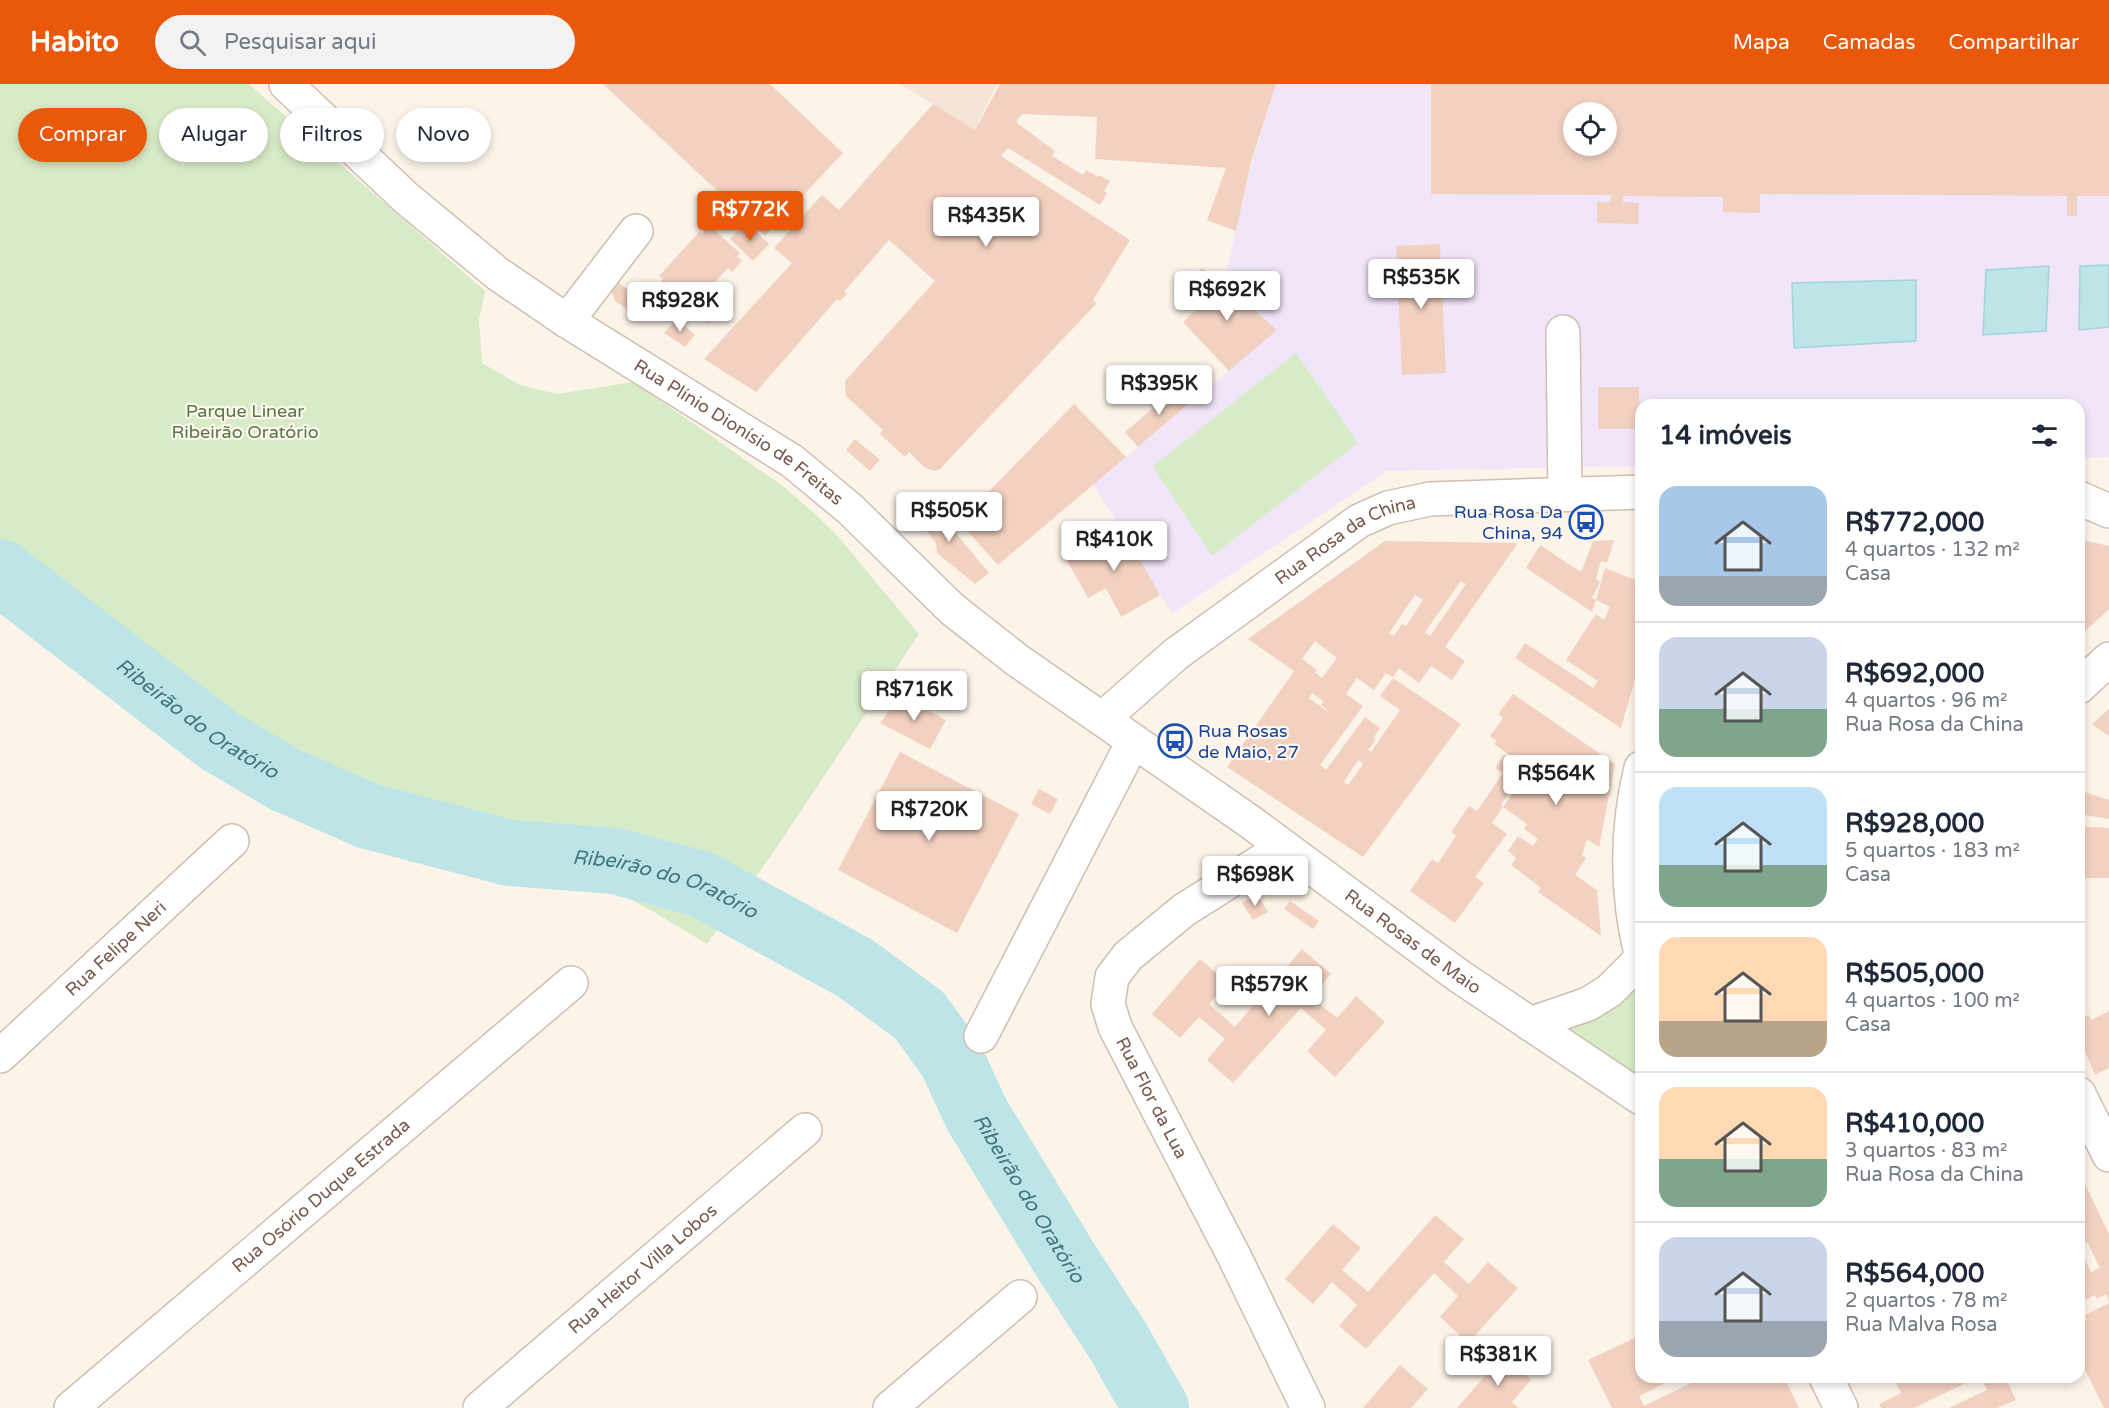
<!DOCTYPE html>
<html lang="pt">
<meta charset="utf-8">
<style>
body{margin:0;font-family:"Varela Round",sans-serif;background:#f2f2f3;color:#1f2937;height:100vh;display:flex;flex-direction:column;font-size:22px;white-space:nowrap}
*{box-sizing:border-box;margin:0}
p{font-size:20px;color:#747a83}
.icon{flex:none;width:33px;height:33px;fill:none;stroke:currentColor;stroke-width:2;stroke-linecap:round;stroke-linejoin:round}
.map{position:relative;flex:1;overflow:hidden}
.details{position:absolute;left:1635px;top:315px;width:450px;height:984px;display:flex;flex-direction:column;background:#fff;border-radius:18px;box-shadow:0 3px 9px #0003}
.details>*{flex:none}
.banner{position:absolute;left:18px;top:24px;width:570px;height:54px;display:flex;gap:12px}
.controls{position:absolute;left:1563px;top:18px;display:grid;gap:12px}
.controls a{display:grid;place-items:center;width:54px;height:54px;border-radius:50%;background:#fff;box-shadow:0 3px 9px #0003;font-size:30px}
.price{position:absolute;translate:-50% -51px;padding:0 14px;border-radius:6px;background:#fff;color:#222;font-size:20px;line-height:39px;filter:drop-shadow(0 2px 3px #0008)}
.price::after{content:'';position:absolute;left:50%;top:36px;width:18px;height:14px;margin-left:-9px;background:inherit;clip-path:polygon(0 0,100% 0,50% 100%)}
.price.active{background:#ea580c;color:#fff}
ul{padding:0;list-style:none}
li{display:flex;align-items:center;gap:18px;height:150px;padding:0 24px}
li+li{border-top:2px solid #e0e1e3}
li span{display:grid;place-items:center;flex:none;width:168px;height:120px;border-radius:18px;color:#555}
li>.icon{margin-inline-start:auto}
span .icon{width:72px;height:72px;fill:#fffc;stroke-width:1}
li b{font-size:26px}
h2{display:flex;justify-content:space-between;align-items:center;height:72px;padding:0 24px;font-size:26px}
.tag{padding:0 21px;border-radius:27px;background:#fff;box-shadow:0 3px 9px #0003;font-size:21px;line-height:54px}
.tag.active{background:#ea580c;color:#fff}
header{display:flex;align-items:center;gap:36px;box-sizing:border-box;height:84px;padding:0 30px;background:#ea580c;color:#fff}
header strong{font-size:28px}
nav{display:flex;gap:33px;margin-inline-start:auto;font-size:21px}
.search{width:420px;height:54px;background:#f2f2f3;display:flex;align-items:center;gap:15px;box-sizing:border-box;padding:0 21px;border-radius:33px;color:#747a83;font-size:22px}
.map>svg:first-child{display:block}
.residential{fill:#f4e5d7}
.education{fill:#f1e5f9;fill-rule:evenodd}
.green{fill:#d8ebc7}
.water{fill:#bde4e7;stroke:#a3d4d8;stroke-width:1.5}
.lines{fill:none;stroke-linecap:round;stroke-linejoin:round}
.river{stroke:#bde4e7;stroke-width:66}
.building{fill:#f2d1c1;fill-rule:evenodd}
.minor-casing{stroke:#d1bdb1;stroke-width:36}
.minor{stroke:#fff;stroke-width:33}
.labels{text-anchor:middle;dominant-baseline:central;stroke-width:4.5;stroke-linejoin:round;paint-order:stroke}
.park-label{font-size:18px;fill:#557741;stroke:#fff8f0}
.street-label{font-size:18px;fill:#77584c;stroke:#fff8f0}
.transit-label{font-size:18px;fill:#164399;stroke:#fff8f0;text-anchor:end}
.water-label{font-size:20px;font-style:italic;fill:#40767c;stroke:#fff8f0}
</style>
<header>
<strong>Habito</strong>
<div class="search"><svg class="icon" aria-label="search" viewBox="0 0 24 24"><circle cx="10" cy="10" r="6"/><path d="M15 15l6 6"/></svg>Pesquisar aqui</div>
<nav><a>Mapa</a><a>Camadas</a><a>Compartilhar</a></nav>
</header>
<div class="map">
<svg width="2109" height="1324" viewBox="0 0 2109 1324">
<rect width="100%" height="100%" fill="#fcf4e9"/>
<!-- residential -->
<path class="residential" d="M900,0H997L975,46Z"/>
<!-- education -->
<path class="education" d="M1276,0H2109V373L2079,374V321H1641V382L1387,387L1173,529L1160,511L1122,444L1093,401L1277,246L1224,199L1249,88ZM1574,28H1606V62H1574Z"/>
<!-- green -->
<path class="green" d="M0,0H249L485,207L479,236L482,279L520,301L557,310L634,298L784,403L814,429L836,450L919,550L773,769L707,860L649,825L609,805L562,790L531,785L458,766L436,758L413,753L381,731L333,702L321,692L300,680L270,669L247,651L175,607L149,589L121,562L97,545L65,504L46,490L24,480L0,464Z
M1296,269L1358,359L1212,472L1153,382Z
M1641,881V1010L1536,940Z"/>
<!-- water -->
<path class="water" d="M2109,181V243L2079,246L2080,182Z
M2049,182L2046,247L1983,251L1986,186Z
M1916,196V257L1794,264L1792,199Z"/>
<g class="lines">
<!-- river -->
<path class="river" id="s1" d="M0,488L218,656L284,695L368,732L510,769L615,777L701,800L855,884L919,931L951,975L977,1031L1066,1177L1118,1257L1156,1324"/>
</g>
<!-- building -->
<path class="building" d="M603,0H770L843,69L765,152L740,129L731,139L716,125L726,115Z
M1000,0H1276L1251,78L1236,147L1207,136L1226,84L1095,75L1097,33L1022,30L1016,38L1055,67L1052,72L1083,91L1086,86L1098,93L1099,91L1110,97L1104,107L1107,109L1100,121L1008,64L1001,72L1130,156L1093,216L1097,219L940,385L935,387L925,384L909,368L905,373L880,350L883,346L846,312L845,297L935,197L889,156L844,208L847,210L840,217L837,215L756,308L704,275L792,179L774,164L822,111L839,126L933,20L975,46Z
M1431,0H2109V112H2077V132H2067V112L1760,110V129L1723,128V113L1623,112V118L1639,119L1638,140L1597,139V118H1611V111L1431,110ZM1574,28H1606V62H1574Z
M746,138L769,160L753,177L730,155Z
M709,141L740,169L737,172L742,177L732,188L728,184L709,205L725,218L707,239L691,225L689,227L659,200L663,195L659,192L699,148L702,150Z
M1440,160L1446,289L1402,291L1396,162Z
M1202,184L1224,199L1277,246L1229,287L1183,238L1208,215L1191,196Z
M617,198L641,215L631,228L615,217L611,206Z
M677,235L695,251L685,263L664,249Z
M1180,301L1193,316L1138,363L1125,348Z
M1598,303H1639L1640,345H1598Z
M1074,320L1126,373L998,481L959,438Z
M855,355L880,376L870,387L846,366Z
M924,413L949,445L951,443L989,489L975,500L937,469L936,459L909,424Z
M1122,444L1160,511L1121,533L1106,504L1088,514L1066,475L1085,464L1083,460L1103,449L1105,453Z
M1614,456L1607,479L1601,477L1596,495L1600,498L1592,514L1596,516L1592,528L1526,484L1540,461L1579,487L1582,486L1593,457Z
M1385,457L1518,459L1445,563L1465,577L1452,596L1431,582L1419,599L1399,584L1393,593L1386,589L1374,606L1357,594L1346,610L1363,622L1320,681L1326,686L1365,633L1380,644L1374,653L1376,655L1368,666L1371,668L1400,626L1380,612L1393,594L1461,640L1363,773L1227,683L1294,587L1248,555ZM1461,497L1466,500L1430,552L1425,548ZM1415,511L1423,516L1406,542L1402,540L1394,552L1389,549ZM1315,557L1337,574L1322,594L1315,588L1317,586L1302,575ZM1312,609L1323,617L1321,621L1331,630L1309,614ZM1358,676L1363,680L1348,701L1344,698Z
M2087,457L2109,462V525L2079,553V489H2083L2085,464H2079V458Z
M1605,484L1641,498V574L1621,644L1515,574L1525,559L1593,604L1598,597L1566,576L1596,530L1604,536L1610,523L1596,516Z
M908,601L924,610L917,619L902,609Z
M1513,610L1615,680L1599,763L1587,755L1582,771L1586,774L1575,791L1597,806L1601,852L1538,808L1541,804L1511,781L1516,774L1508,767L1518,752L1533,762L1538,755L1524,745L1527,740L1503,723L1530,686L1494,660L1497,657L1490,652L1503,634L1498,630Z
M900,612L946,636L930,665L880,639Z
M2109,625V652L2092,640Z
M900,668L1019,730L957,849L838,786Z
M1504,671L1525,685L1501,721L1503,723L1492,739L1507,750L1475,793L1484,799L1455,839L1410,807L1432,775L1438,779L1456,752L1451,748L1469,722L1477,727L1503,689L1495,684Z
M1039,705L1058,715L1050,730L1031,720Z
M2079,706L2109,716V735L2079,730Z
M2079,742L2109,744V794H2079Z
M1257,810L1268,828L1253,836L1242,819Z
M1290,817L1319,837L1313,845L1284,825Z
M1302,865L1331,890L1311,913L1337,934L1356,912L1385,938L1335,993L1307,967L1326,946L1301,924L1233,999L1207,976L1225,955L1199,933L1180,954L1152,930L1200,875L1228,899L1209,920L1235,943Z
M2109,927V984L2095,991L2079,953V936L2089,931L2091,936Z
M2084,1098L2109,1150V1217L2106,1210L2097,1215L2095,1211L2079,1219V1163L2091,1188L2100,1184L2087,1158L2079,1162V1101Z
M1435,1131L1464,1155L1444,1178L1469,1200L1488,1178L1518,1204L1468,1259L1440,1233L1458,1212L1434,1189L1366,1265L1339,1242L1357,1221L1332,1198L1313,1220L1285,1195L1333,1140L1361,1164L1342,1186L1368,1208Z
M2109,1219V1324H2104L2083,1282L2079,1284V1240L2087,1236L2085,1231Z
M1641,1251V1293H1677L1639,1312L1644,1322L1704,1293H1784L1799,1324H1612L1588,1276Z
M1503,1271L1531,1296L1512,1318L1518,1324H1457Z
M1400,1281L1428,1305L1411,1324H1363Z
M1893,1293H1978L1914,1324H1881L1879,1320L1901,1309Z
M1980,1293H2005L2016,1316L1997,1324H1949L1987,1306Z"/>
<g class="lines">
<defs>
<g id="minor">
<path id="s2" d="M286,0L405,113L498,190L567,237L792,377L850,425L952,525L1017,576L1249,737L1459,892L1641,1014"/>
<path d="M567,237L636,147"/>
<path d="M1563,248L1565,410"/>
<path d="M2079,414L2109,427"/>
<path d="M2079,603L2109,575"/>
<path id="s3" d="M1102,635L1176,570L1359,437L1388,424L1430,415L1641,408"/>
<path d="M1641,684C1626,744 1626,809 1641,870"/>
<path id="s4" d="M1284,763L1184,826L1128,872L1112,893L1108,920L1115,943L1234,1172L1308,1324"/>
<path d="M1530,940L1588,920L1609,907L1641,875"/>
<path d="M981,952L1133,658"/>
<path id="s5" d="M0,972L232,757"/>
<path d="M2079,1010L2109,1071"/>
<path d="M1826,1293L1841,1324"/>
<path id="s6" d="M71,1324L571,899"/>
<path id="s7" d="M480,1324L805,1046"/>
<path d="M890,1324L1020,1213"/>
</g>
</defs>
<!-- minor casing -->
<use href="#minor" class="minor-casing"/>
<!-- minor -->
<use href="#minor" class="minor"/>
</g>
<!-- icons -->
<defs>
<symbol id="bus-ring" viewBox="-11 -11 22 22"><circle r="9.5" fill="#fff8f0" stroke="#1a4fb4" stroke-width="1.5"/><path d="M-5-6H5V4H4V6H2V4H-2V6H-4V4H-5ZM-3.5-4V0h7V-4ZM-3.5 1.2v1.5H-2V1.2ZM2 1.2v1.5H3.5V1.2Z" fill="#1a4fb4"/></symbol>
</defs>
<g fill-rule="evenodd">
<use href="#bus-ring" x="1567" y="419" width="38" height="38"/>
<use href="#bus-ring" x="1156" y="638" width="38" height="38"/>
</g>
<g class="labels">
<!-- park labels -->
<g class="park-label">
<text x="245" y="327">Parque Linear<tspan x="245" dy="21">Ribeirão Oratório</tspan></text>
</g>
<!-- street labels -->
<g class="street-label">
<text stroke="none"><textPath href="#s2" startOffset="573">Rua Plínio Dionísio de Freitas</textPath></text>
<text stroke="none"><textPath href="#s3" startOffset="304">Rua Rosa da China</textPath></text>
<text stroke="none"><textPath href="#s2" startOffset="1420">Rua Rosas de Maio</textPath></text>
<text stroke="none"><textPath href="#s5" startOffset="158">Rua Felipe Neri</textPath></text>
<text stroke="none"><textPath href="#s4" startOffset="348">Rua Flor da Lua</textPath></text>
<text stroke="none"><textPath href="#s6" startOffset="328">Rua Osório Duque Estrada</textPath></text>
<text stroke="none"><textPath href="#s7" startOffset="214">Rua Heitor Villa Lobos</textPath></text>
</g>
<!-- transit labels -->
<g class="transit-label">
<text x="1563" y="428">Rua Rosa Da<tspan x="1563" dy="21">China, 94</tspan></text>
<text x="1198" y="647" text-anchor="start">Rua Rosas<tspan x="1198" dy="21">de Maio, 27</tspan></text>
</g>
<!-- water labels -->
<g class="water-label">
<text stroke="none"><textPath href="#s1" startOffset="246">Ribeirão do Oratório</textPath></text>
<text stroke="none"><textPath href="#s1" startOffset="750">Ribeirão do Oratório</textPath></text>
<text stroke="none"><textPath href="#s1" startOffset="1254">Ribeirão do Oratório</textPath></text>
</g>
</g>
</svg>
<div class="controls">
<a><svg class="icon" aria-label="locate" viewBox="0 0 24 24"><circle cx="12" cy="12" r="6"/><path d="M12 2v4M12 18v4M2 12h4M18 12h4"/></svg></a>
</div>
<b class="price active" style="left:750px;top:158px">R$772K</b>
<b class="price" style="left:986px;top:164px">R$435K</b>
<b class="price" style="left:1421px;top:226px">R$535K</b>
<b class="price" style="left:1227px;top:238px">R$692K</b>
<b class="price" style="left:680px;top:249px">R$928K</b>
<b class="price" style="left:1159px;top:332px">R$395K</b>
<b class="price" style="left:949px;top:459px">R$505K</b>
<b class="price" style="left:1114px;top:488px">R$410K</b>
<b class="price" style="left:914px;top:638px">R$716K</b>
<b class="price" style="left:1556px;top:722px">R$564K</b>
<b class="price" style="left:929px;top:758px">R$720K</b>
<b class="price" style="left:1255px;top:823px">R$698K</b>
<b class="price" style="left:1269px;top:933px">R$579K</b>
<b class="price" style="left:1498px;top:1303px">R$381K</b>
<div class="banner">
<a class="tag active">Comprar</a>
<a class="tag">Alugar</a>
<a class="tag">Filtros</a>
<a class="tag">Novo</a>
</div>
<section class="details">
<h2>14 imóveis<svg class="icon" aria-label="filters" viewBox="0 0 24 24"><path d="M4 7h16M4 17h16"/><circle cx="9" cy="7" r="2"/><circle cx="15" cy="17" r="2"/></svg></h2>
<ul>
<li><span style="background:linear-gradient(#a9c7e8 75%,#9aa5b1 0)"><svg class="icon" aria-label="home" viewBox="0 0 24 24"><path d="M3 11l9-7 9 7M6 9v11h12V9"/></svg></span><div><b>R$772,000</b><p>4 quartos · 132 m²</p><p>Casa</p></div></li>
<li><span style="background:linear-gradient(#c9d6e8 60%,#7fa58c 0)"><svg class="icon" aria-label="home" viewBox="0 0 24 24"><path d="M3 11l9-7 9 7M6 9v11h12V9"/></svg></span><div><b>R$692,000</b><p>4 quartos · 96 m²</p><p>Rua Rosa da China</p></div></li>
<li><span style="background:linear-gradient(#bfe0f5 65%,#7fa58c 0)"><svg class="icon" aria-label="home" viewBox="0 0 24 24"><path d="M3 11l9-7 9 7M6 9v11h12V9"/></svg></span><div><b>R$928,000</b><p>5 quartos · 183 m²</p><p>Casa</p></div></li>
<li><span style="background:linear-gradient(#ffd9b3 70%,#b9a48a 0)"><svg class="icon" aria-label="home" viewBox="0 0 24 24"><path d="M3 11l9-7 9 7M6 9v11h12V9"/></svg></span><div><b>R$505,000</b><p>4 quartos · 100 m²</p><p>Casa</p></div></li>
<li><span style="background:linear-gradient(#ffd9b3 60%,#7fa58c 0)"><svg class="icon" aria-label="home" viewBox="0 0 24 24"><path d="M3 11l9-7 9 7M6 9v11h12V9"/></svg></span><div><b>R$410,000</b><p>3 quartos · 83 m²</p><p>Rua Rosa da China</p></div></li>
<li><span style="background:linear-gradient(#c9d6e8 70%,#9aa5b1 0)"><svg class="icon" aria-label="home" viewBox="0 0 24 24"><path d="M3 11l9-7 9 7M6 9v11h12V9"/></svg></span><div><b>R$564,000</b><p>2 quartos · 78 m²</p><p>Rua Malva Rosa</p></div></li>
</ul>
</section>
</div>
